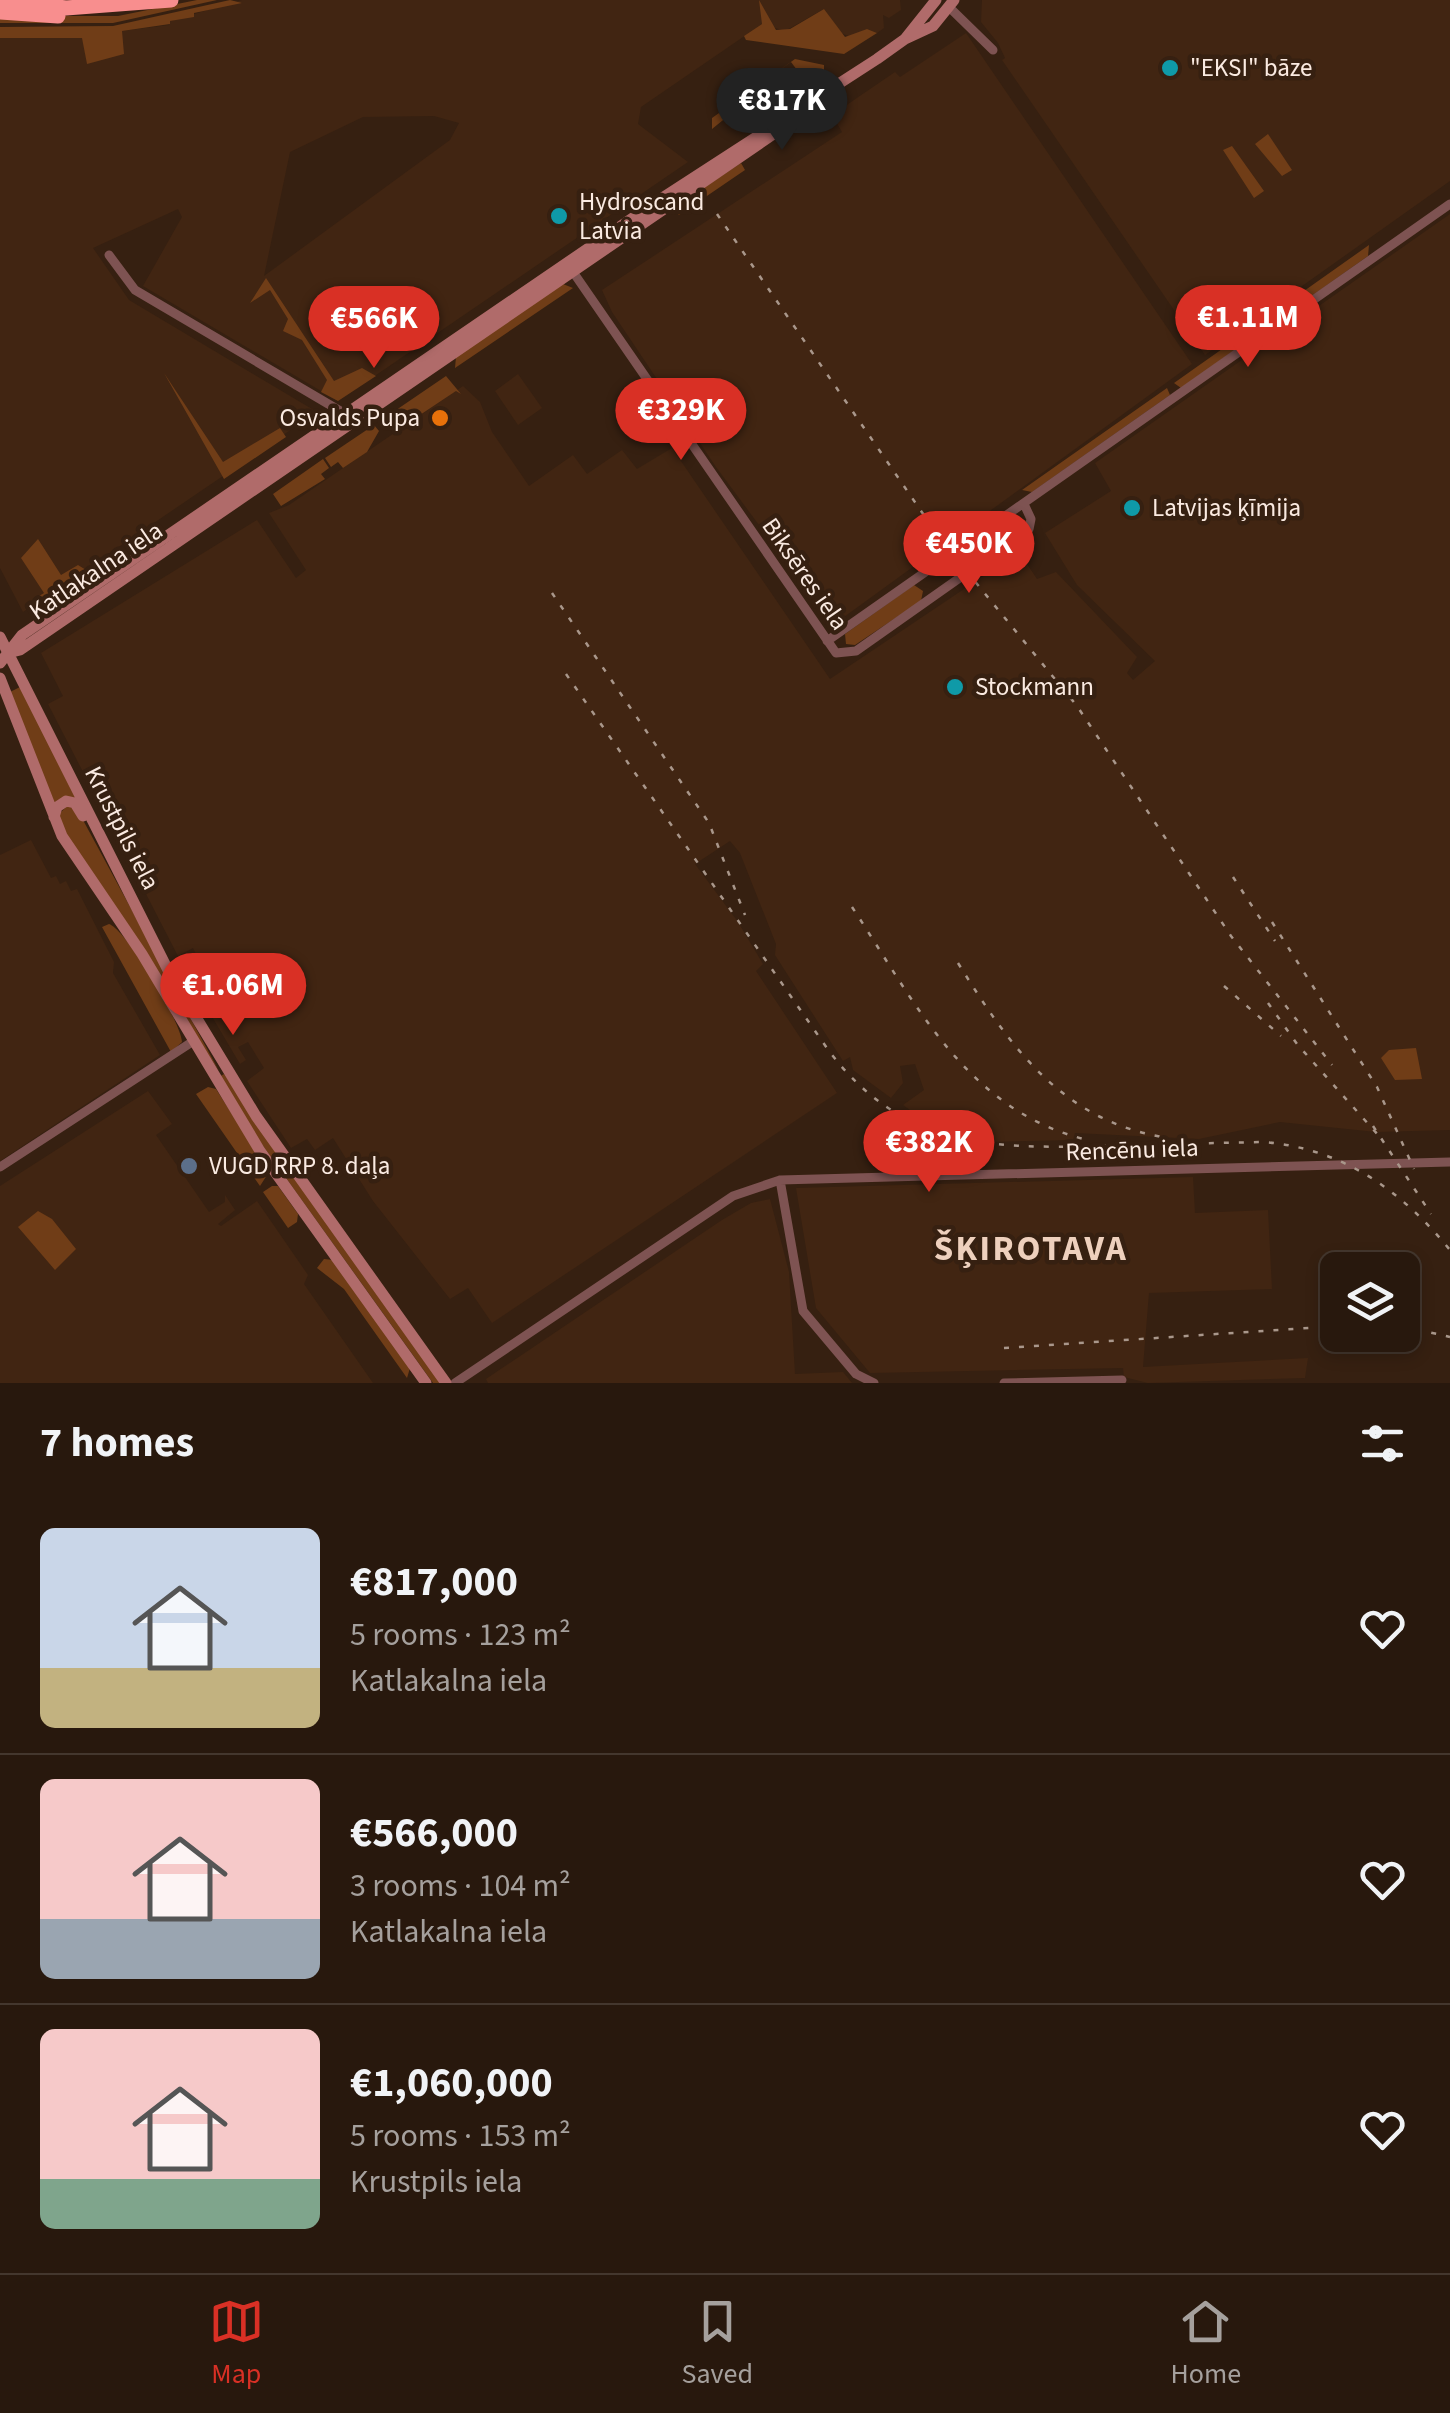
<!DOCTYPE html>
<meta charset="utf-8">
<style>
body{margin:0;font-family:"Source Sans 3",sans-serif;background:#302116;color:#f1f3f6;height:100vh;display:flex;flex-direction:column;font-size:38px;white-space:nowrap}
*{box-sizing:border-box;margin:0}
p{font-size:32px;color:#a5a09d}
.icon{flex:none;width:55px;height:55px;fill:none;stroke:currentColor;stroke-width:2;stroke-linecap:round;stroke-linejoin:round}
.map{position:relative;height:1383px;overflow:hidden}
.panel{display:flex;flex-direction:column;background:#28180d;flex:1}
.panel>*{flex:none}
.fabs{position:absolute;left:1320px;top:1252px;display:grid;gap:20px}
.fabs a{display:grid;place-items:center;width:100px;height:100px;border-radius:15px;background:#28180d;box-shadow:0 5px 15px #0003,0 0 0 2px #44372e;font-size:50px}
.price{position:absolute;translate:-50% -85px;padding:0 22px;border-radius:35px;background:#d93025;color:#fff;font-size:32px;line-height:65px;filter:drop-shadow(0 2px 5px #0008)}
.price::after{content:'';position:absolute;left:50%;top:60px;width:30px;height:22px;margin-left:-15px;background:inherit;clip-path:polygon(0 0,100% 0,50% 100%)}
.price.current{background:#222;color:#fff}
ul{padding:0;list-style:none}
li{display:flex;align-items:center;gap:30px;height:250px;padding:0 40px}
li+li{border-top:2px solid #44372e}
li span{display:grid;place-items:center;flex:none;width:280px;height:200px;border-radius:15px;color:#555}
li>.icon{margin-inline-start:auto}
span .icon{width:120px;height:120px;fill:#fffc;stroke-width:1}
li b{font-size:42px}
h2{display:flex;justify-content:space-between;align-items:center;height:120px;padding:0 40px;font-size:42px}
.dock{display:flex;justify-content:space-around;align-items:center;height:140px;border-top:2px solid #44372e;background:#28180d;font-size:28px;color:#a5a09d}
.dock a{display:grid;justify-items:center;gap:5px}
.dock .current{color:#d93025}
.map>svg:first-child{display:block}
.built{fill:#412512;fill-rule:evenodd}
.green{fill:#703d17}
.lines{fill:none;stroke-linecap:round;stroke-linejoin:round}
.street{stroke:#7e5352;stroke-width:9}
.secondary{stroke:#b06b6a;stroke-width:11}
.highway{stroke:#f88e8e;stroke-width:15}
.rail{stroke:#a9978b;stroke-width:2.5;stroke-dasharray:5 10;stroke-linecap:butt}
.culture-dot{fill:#0f9aa8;stroke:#362011;stroke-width:4}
.food-dot{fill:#e8710a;stroke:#362011;stroke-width:4}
.service-dot{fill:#5c6f8a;stroke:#362011;stroke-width:4}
.labels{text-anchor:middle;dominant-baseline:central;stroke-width:9;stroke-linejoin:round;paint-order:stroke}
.poi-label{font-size:25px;fill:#faeae1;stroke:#362011;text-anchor:start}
.street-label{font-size:25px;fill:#faeae1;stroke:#362011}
.district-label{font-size:35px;font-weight:bold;letter-spacing:2.5px;fill:#eed0bd;stroke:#362011}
</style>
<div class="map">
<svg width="1450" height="1383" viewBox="0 0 1450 1383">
<rect width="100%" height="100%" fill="#362011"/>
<!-- built -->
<path class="built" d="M242,0H900L901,10L889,18L883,15L884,28L877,33L867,29L853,38L841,33L824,9L785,31L772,27L762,10V24L641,107L638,124L688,162L338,401L143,286L182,217L178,209L93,248L129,300L317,412L23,612L0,568V38H83L87,63L121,31L169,25L170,21ZM434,116L459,123L450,140L264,276L290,152L363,117Z
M982,0H1450V181L1205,355L1002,60L1005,58L998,43L981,22Z
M966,33L1192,364L833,625L716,467L612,312L602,290L842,132L832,115L895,72L900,77Z
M1450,214V1130L1376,1132L1280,1122L1199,1139L1075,1133L1073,1140L985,1142L924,1120L903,1105L924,1090L915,1064L900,1066L903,1083L891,1098L853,1070L850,1057L843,1061L775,955L776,944L740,853L730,841L695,864L738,922L763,964L756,971L837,1093L492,1323L468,1288L450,1299L373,1201L333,1138L315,1150L307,1139L291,1148L247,1081L264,1068L248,1042L238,1047L246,1060L240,1064L188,976L203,968L193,948L178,956L48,704L63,696L41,653L257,520L296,578L306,570L269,513L289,505L463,386L480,402L492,432L529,486L573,455L587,474L622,450L637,469L672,448L830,679L1019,552L1037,579L1056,572L1137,657L1127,673L1133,680L1155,661L1077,585L1045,533L1111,491L1095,463Z
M518,374L542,408L518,425L495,391Z
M31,840L51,878L56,876L60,884L66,881L71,891L77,889L114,962L113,973L160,1055L0,1161V855Z
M148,1091L172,1124L156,1135L209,1212L225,1202V1195L235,1210L218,1224L221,1226L257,1201L308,1275L304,1284L373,1383H0V1186Z
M1193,1177L1195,1213L1268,1210L1272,1289L1149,1293L1143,1367L1308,1358L1305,1378L1148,1383L1124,1377L1123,1368L870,1373L816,1308L796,1188Z
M770,1199L789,1272L795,1374L843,1372L852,1383H488L486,1379L722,1220L751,1203Z"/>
<!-- green -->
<path class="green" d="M197,0H217L113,23H0V16H118Z
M230,0L242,3L194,13V17L170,21V24L122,31L124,54L87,64L82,38H0V27L113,26Z
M759,0L776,30L790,29L824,9L845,37L867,29L877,33L844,54L746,40L744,36L762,24Z
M795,59L824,65V70L794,90L792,87L803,78L791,62L729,106L733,112L712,129V118Z
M1268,134L1292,170L1282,176L1255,144Z
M1232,146L1264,191L1254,198L1223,150Z
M741,163L745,170L679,215L676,212L679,204Z
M1369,245L1368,256L1181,388L1174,383Z
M266,278L334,381L362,368L376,376L338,401L321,392L327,380L302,340L283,331L288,319L270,290L250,303Z
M563,284L573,288L455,368L456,357Z
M164,373L223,462L280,428L286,437L224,479Z
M446,376L461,394L456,391L408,423L384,428L380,421Z
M1167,388L1170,395L1032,492L1022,490Z
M374,425L379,431L367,452L343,468L338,462L331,467L325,458Z
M323,459L329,468L321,474L325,479L281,506L273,494Z
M38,539L61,575L78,565L94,575L46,606L39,596L44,593L21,558Z
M914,585L923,591L921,601L855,645L846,644L845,634Z
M20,687L77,799L63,797L53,804L10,692Z
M67,806L77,809L219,1071L66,836L58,815Z
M109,924C127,930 181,1022 182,1042L171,1052L102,927Z
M1416,1048L1422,1079L1395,1080L1381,1058L1389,1050Z
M224,1074L441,1383H433L251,1129L219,1077Z
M208,1087L216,1089L269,1172L260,1186L196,1094Z
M272,1186H278L298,1214L297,1222L288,1228L263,1192Z
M38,1211L52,1219L76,1249L55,1270L18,1227Z
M324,1259L333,1260L410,1368L407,1378L344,1289L317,1268Z"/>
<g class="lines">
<!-- street -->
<path class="street" d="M951,9L993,50
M109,255L135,290L347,415
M571,269L836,653L856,651L1029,529L1031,519L1024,504
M827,641L1450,204
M0,1167L192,1042
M780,1180L803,1311L856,1374L874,1383
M455,1383L733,1196L780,1180L1450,1162
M1004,1383L1122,1380"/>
<!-- secondary -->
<path class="secondary" d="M905,39L933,26L954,0
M0,637L171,976L256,1116L446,1383
M8,653L20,650L794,120L799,112
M0,663L22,635L659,200L877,59L905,39L936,0
M0,678L62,836L142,954L260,1151L426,1383
M54,817L57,807L66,801L75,803L83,816"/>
<!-- highway -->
<path class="highway" d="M4,0L66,8L171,0
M0,12L58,16"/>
<!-- rail -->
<path class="rail" d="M717,214L941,540L1077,706L1231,936L1332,1065
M552,593L709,823L745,915
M566,674L829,1051C901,1146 987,1149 1096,1146C1151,1145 1207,1143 1263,1142C1342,1148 1401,1190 1450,1250
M1233,877L1275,941
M852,907C915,1002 967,1112 1088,1140
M1272,922L1377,1087L1414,1169
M958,963C1009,1045 1061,1120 1163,1137
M1224,986L1281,1036
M1268,1003L1297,1044L1379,1136
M1373,1126L1431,1214
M1402,1326L1450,1337
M1004,1348L1338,1326"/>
</g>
<!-- markers -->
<g class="culture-dot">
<circle cx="1170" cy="68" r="10"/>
<circle cx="559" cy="216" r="10"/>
<circle cx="1132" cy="508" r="10"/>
<circle cx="955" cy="687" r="10"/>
</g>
<circle class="food-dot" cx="440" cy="418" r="10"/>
<circle class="service-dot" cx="189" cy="1166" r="10"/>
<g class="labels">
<!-- poi labels -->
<g class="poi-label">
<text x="1190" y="68">"EKSI" bāze</text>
<text x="579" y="202">Hydroscand<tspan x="579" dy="29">Latvia</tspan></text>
<text x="420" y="418" text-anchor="end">Osvalds Pupa</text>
<text x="1152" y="508">Latvijas ķīmija</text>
<text x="975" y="687">Stockmann</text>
<text x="209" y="1166">VUGD RRP 8. daļa</text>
</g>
<!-- street labels -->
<g class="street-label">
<text transform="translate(96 571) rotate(-34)">Katlakalna iela</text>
<text transform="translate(805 574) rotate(55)">Biksēres iela</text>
<text transform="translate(122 828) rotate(63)">Krustpils iela</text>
<text transform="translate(1132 1150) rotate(-2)">Rencēnu iela</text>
</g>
<!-- district labels -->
<g class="district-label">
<text x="1031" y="1249">ŠĶIROTAVA</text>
</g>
</g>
</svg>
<div class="fabs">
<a><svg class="icon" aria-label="layers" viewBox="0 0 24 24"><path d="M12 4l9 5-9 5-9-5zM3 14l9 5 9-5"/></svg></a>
</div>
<b class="price current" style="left:782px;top:153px">€817K</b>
<b class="price" style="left:1248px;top:370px">€1.11M</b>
<b class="price" style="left:374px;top:371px">€566K</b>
<b class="price" style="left:681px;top:463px">€329K</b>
<b class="price" style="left:969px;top:596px">€450K</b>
<b class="price" style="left:233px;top:1038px">€1.06M</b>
<b class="price" style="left:929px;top:1195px">€382K</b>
</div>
<section class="panel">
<h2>7 homes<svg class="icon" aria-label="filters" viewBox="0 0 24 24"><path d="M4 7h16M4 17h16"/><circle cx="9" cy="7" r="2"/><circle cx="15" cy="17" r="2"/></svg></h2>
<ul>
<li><span style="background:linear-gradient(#c9d6e8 70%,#c2b280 0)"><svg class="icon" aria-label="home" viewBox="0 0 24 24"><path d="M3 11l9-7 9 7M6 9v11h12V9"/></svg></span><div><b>€817,000</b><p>5 rooms · 123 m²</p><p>Katlakalna iela</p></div><svg class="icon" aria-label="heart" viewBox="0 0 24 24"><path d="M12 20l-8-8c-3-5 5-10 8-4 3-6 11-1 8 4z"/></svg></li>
<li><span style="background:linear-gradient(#f6c9c9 70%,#9aa5b1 0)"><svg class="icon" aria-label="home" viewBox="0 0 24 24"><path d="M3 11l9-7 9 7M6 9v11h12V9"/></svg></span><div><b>€566,000</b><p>3 rooms · 104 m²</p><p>Katlakalna iela</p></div><svg class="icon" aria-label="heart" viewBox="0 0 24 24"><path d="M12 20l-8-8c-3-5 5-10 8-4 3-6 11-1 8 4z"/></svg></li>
<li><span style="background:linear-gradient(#f6c9c9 75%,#7fa58c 0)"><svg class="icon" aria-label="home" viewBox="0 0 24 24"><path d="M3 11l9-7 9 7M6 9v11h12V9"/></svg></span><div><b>€1,060,000</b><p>5 rooms · 153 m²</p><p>Krustpils iela</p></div><svg class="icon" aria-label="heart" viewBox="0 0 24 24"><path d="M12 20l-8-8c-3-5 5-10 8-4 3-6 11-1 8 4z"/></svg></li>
</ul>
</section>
<nav class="dock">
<a class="current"><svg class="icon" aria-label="map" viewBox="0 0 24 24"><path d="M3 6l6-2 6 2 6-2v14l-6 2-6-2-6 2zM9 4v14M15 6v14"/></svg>Map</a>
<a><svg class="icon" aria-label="saved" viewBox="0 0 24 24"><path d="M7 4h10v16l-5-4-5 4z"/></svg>Saved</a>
<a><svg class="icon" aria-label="home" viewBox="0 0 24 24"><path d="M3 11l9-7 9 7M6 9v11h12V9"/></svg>Home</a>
</nav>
